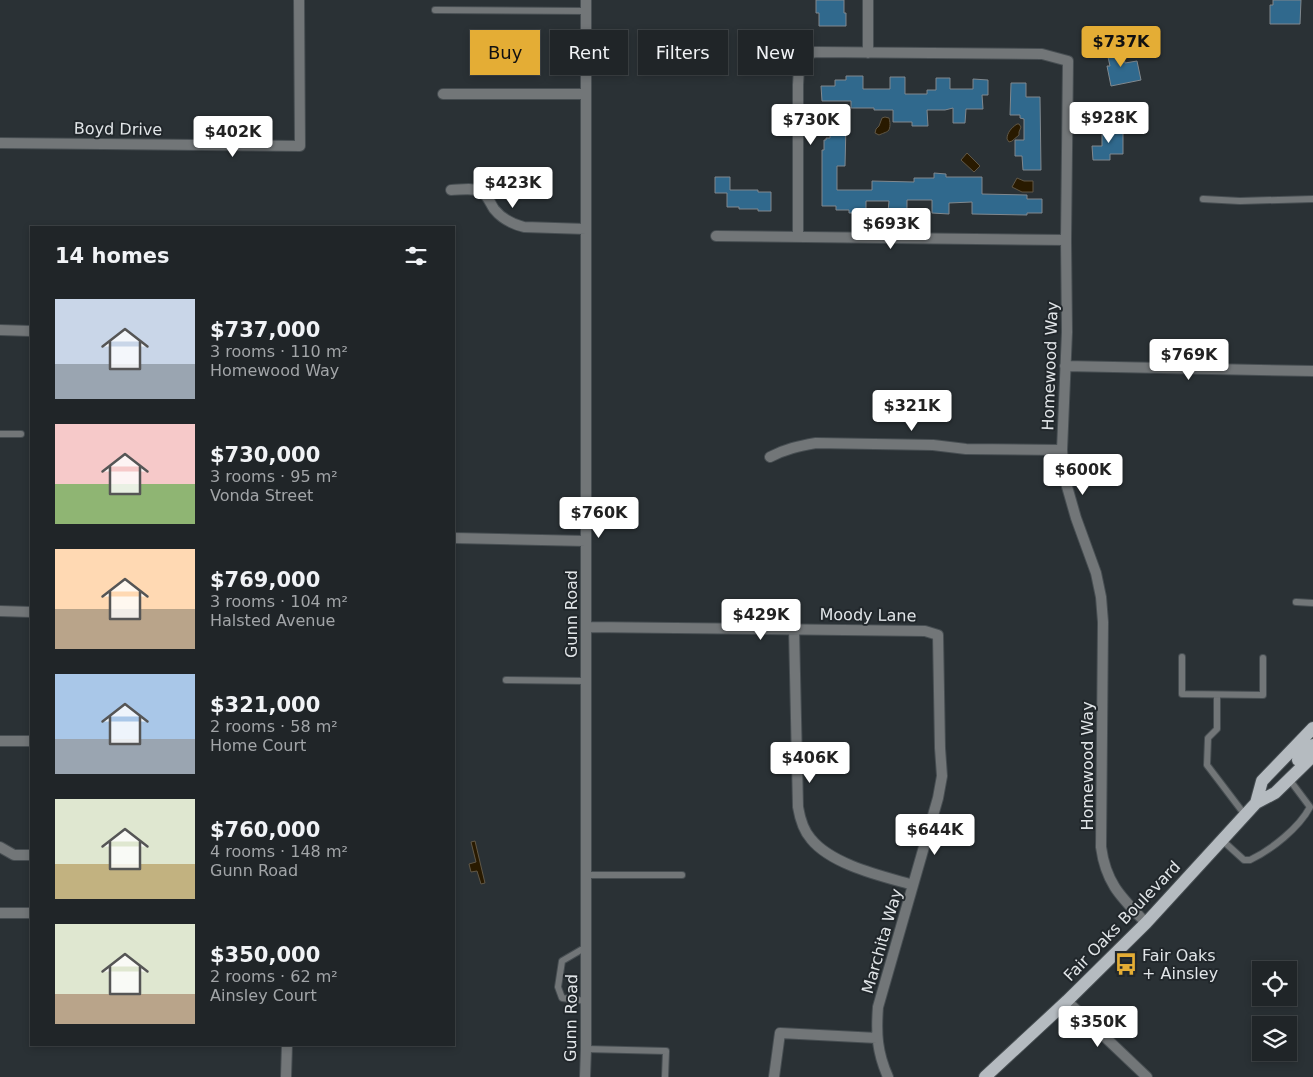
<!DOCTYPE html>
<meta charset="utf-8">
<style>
body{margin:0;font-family:"DejaVu Sans",sans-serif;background:#282d30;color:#f1f3f6;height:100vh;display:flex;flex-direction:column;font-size:19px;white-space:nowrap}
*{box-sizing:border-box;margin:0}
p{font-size:16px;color:#a2a5a8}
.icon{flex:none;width:28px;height:28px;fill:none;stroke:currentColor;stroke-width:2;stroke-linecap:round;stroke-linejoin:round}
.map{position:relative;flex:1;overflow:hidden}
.details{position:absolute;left:30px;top:226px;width:425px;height:820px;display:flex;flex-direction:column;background:#202528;border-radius:0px;box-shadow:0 2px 8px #0003,0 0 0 1px #3d4245}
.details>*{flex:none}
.hud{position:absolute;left:470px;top:30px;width:475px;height:45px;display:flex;gap:10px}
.fabs{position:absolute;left:1252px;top:961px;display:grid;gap:10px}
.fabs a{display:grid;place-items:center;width:45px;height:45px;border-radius:0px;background:#202528;box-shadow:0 2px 8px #0003,0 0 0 1px #3d4245;font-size:25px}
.price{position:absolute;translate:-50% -42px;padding:0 11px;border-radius:5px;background:#fff;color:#222;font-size:16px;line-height:32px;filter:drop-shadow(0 1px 2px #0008)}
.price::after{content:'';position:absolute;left:50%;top:30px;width:15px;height:11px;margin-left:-8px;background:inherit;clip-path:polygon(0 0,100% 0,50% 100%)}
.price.on{background:#e4ad35;color:#111}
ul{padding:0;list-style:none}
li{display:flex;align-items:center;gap:15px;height:125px;padding:0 25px}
li span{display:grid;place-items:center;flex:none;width:140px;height:100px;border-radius:0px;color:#555}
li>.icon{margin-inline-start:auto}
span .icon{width:60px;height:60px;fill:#fffc;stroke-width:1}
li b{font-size:21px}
h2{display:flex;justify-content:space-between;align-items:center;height:60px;padding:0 25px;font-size:21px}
.chip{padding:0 18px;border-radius:0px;background:#202528;box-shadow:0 2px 8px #0003,0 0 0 1px #3d4245;font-size:18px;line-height:45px}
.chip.on{background:#e4ad35;color:#111}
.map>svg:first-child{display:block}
.water{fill:#291a00;stroke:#605746}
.building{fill:#30698d;stroke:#80888e}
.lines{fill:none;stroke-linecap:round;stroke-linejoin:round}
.service-casing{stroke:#474e52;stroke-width:8}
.minor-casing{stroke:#474e52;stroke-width:12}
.primary-casing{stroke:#474e52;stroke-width:14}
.service{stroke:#727678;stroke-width:6}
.minor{stroke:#727678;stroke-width:10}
.primary{stroke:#b5bbc0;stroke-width:12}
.labels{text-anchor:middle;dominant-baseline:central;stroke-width:4;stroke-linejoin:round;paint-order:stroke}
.street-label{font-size:16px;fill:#e1e5e8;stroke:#21272b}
.poi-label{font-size:16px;fill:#e1e5e8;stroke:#21272b;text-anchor:start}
</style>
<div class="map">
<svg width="1313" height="1077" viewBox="0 0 1313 1077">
<rect width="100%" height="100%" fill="#2a3135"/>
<!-- water -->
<path class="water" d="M885,117L889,118C890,121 891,128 888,131C887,132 881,134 879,135L875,133L876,129L879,126L882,118Z
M1017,124H1019L1021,127L1019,132V135L1012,141L1009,142L1007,139C1007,133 1011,128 1017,124Z
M967,153L980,166L974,172L961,160Z
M1017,178L1024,181H1033V192H1022L1012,187Z
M475,841L485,883L481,884L477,871L471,872L469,864L476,862L471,842Z"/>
<!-- building -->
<path class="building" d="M816,0H844V13H846V26H819V13H816Z
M1273,0H1301L1300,24H1270V5H1273Z
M1122,45L1125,63L1137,61L1141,80L1111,86L1107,66H1110L1106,48Z
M846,76H863V89H890V77H905V94H927V90H936V78H950V89H973V79L988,80V95H982L983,109H966L965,123H953V108L945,110H927L928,126H912V122H893V110H874V108H851V101H822L821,86H835V80H846Z
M1011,83H1026V97H1040L1041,170H1023L1022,156H1015V140H1024V119L1020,118V115H1010Z
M830,123L846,124L845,166H837V190H872V181L914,182V178H934V173L946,174V177H982V194L1027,195V199H1042V213H1027V215L972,214V202L949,203V214L932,213V200H907V213L888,212L889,201H866V213H849V210H836V206H822V150H824V140H826V138H830Z
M1102,128H1123V154H1110V160H1093L1092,146H1102Z
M715,177H730V190H758V192H771V211H758V209H739V207H727V193H715Z"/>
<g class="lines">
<defs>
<path id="service" d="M435,10L586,11
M1203,199L1240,201L1313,199
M0,434H21
M1296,602L1313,603
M1182,657V694L1263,695V658
M506,680L587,681
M1217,695V729L1208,738L1207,765L1245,815
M1222,840L1244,860H1250C1271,850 1299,828 1310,807L1289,779
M587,875H682
M586,947L562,961L558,987L562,998L586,1001
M586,1049L666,1051L665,1077"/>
<path id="minor" d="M868,53V0
M443,94H586
M0,143L300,146L299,0
M451,190C460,190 474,187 482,192C488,196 490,203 494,209C502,219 512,224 524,227L586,229
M716,236L1066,240
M798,236V85L799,67L801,55L816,52L1042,54L1068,61L1066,240L1067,332L1062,450L1064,476L1076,518L1096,573L1101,597L1103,622L1101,847C1106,884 1122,898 1146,923
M0,330L31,331
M1065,366L1313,371
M770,457C785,449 799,446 816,443L933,445L966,449L1062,450
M454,538L586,541
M0,611L31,612
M587,627L925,631L938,635L940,748L942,776L938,798L878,1007C876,1034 877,1052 888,1077
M794,629L798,807C800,819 803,830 811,839C832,865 882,876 913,885
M0,741H31
M0,847L14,855H31
M0,913H31
M1067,1001L1147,1077
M286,1077L287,1045
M585,1077L586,1049V0
M774,1077L780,1033L877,1038"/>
<path id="primary" d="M1298,760L1313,745
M1256,803L1262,781L1313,728
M985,1077L1067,1001L1146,923L1256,803L1275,793L1313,756"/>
</defs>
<!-- service casing -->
<use href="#service" class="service-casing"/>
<!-- minor casing -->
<use href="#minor" class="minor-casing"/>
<!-- primary casing -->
<use href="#primary" class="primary-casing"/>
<!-- service -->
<use href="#service" class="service"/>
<!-- minor -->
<use href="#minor" class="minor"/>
<!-- primary -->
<use href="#primary" class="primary"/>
</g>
<!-- icons -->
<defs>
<symbol id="bus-bare" viewBox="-9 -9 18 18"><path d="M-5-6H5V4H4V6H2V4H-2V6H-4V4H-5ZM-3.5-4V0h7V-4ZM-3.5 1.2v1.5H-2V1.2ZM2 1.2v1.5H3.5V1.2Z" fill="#e4ad35" stroke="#21272b" stroke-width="2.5" paint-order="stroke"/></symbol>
</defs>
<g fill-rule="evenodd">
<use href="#bus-bare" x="1110" y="948" width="32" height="32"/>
</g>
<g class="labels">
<!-- street labels -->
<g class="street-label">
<text transform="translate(118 129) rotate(1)">Boyd Drive</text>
<text transform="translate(1050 366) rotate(-88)">Homewood Way</text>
<text transform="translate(571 614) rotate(-90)">Gunn Road</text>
<text transform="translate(868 615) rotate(1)">Moody Lane</text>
<text transform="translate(1087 766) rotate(-90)">Homewood Way</text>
<text transform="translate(1122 921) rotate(-46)">Fair Oaks Boulevard</text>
<text transform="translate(882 941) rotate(-74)">Marchita Way</text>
<text transform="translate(571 1018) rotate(-89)">Gunn Road</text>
</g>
<!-- poi labels -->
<g class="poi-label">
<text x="1142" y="955">Fair Oaks<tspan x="1142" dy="18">+ Ainsley</tspan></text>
</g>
</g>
</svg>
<div class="fabs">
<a><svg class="icon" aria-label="locate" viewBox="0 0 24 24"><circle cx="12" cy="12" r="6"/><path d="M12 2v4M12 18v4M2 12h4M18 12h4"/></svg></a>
<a><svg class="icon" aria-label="layers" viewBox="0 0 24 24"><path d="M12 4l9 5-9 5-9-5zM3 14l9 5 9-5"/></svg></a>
</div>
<b class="price on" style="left:1121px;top:68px">$737K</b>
<b class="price" style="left:1109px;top:144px">$928K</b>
<b class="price" style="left:811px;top:146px">$730K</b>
<b class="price" style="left:233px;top:158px">$402K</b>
<b class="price" style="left:513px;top:209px">$423K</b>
<b class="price" style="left:891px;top:250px">$693K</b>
<b class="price" style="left:1189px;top:381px">$769K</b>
<b class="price" style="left:912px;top:432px">$321K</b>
<b class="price" style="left:1083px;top:496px">$600K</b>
<b class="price" style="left:599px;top:539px">$760K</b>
<b class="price" style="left:761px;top:641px">$429K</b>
<b class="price" style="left:810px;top:784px">$406K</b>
<b class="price" style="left:935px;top:856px">$644K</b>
<b class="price" style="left:1098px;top:1048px">$350K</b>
<div class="hud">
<a class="chip on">Buy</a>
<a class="chip">Rent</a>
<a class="chip">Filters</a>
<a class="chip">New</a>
</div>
<section class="details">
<h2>14 homes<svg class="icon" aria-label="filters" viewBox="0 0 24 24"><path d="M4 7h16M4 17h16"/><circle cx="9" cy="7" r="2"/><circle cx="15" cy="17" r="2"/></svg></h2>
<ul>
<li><span style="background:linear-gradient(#c9d6e8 65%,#9aa5b1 0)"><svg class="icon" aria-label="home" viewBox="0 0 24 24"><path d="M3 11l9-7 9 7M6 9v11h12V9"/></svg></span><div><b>$737,000</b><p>3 rooms · 110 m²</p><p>Homewood Way</p></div></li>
<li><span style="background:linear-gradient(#f6c9c9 60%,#8fb573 0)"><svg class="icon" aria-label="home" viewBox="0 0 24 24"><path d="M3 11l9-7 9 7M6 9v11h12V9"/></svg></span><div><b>$730,000</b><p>3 rooms · 95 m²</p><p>Vonda Street</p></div></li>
<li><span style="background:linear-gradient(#ffd9b3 60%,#b9a48a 0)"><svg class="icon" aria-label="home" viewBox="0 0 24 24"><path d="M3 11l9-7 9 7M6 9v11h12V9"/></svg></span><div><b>$769,000</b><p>3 rooms · 104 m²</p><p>Halsted Avenue</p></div></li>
<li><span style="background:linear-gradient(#a9c7e8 65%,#9aa5b1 0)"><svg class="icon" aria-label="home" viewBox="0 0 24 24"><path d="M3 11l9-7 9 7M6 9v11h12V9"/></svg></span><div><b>$321,000</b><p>2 rooms · 58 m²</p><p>Home Court</p></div></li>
<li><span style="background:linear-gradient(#dfe7d0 65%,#c2b280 0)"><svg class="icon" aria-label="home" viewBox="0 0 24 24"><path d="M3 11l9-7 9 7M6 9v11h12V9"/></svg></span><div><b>$760,000</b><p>4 rooms · 148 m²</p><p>Gunn Road</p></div></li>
<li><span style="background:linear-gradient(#dfe7d0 70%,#b9a48a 0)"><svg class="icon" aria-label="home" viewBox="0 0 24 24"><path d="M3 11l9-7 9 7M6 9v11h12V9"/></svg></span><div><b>$350,000</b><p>2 rooms · 62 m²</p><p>Ainsley Court</p></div></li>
</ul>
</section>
</div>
